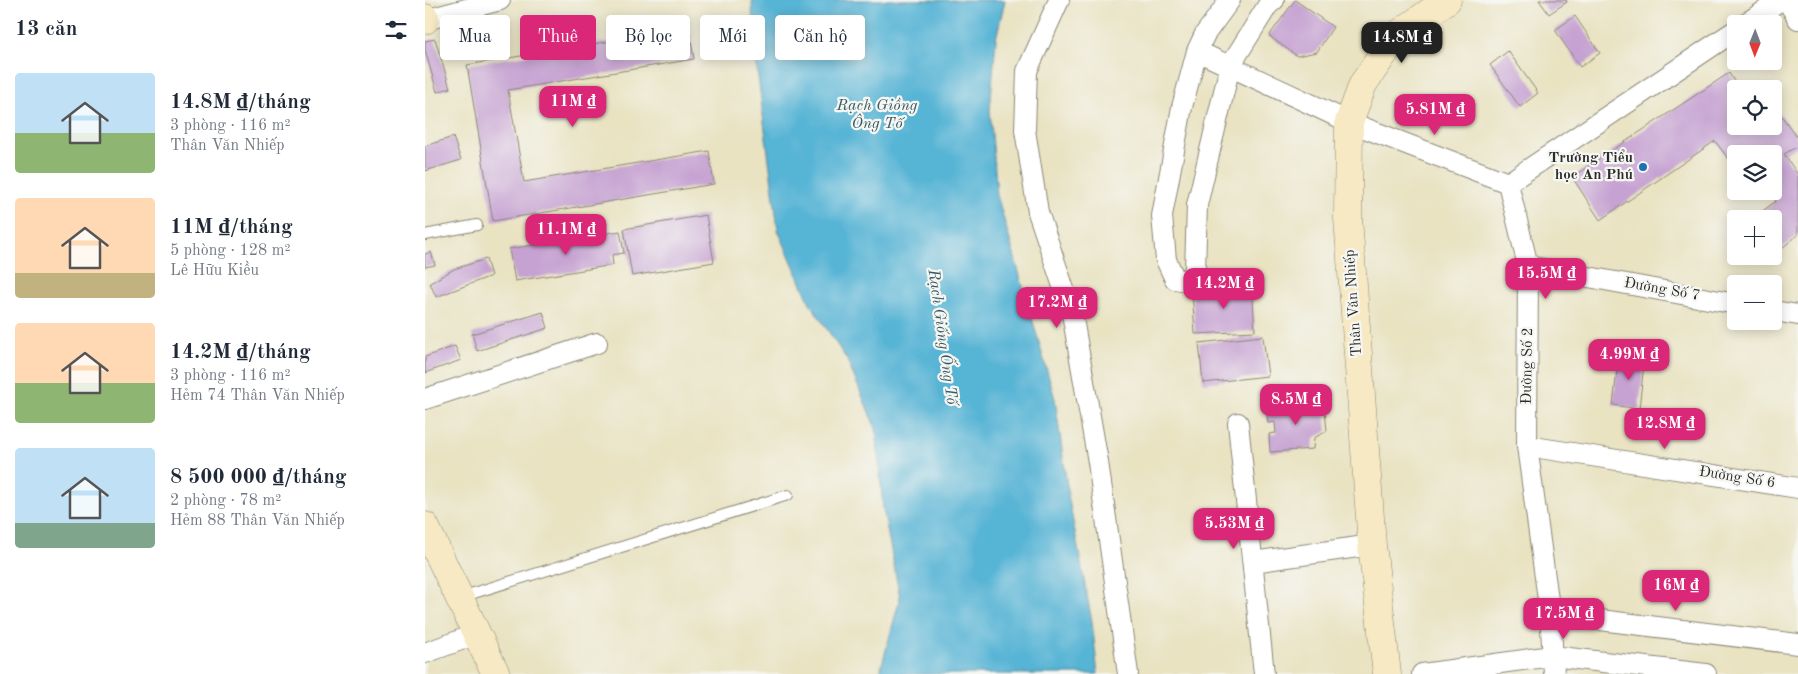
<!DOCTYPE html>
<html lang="vi">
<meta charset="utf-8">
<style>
body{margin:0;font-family:"Old Standard TT",serif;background:#f2f2f3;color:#1f2937;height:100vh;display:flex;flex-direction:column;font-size:19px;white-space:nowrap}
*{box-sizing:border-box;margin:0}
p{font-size:16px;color:#747a83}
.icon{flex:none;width:28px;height:28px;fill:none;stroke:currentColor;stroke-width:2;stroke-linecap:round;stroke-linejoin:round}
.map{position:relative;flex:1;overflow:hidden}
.side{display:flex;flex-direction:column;background:#fff;width:425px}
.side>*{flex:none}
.hud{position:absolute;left:15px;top:15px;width:475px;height:45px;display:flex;gap:10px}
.needle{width:32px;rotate:181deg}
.controls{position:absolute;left:1302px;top:15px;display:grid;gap:10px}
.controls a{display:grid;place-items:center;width:55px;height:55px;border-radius:5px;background:#fff;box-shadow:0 2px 12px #0003;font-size:25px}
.price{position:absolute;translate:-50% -42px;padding:0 11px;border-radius:10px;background:#db2777;color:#fff;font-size:16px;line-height:32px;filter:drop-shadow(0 1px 2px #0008)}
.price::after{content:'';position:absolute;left:50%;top:30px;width:15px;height:11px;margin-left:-8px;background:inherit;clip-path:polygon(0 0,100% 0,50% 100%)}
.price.active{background:#222;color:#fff}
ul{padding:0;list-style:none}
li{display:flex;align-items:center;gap:15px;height:125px;padding:0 15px}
li span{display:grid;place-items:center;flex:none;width:140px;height:100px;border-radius:5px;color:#555}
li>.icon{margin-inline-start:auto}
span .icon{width:60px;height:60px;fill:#fffc;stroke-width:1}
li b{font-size:21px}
h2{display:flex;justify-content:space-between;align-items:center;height:60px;padding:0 15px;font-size:21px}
.pill{padding:0 18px;border-radius:5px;background:#fff;box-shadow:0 2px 12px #0003;font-size:18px;line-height:45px}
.pill.active{background:#db2777;color:#fff}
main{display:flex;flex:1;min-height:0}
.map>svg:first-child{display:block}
.water{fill:#57b4d5;stroke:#417080}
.building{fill:#c6a2d2}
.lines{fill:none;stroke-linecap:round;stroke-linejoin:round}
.lane-casing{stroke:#8a8776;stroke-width:12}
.street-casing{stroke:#8a8776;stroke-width:22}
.secondary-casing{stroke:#8a8776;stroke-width:29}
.lane{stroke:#fff;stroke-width:10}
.street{stroke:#fff;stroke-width:20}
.secondary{stroke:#f6e9c3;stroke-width:28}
.poi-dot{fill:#1f6fb2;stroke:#f6f6f2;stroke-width:2}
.labels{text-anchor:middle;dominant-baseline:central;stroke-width:4.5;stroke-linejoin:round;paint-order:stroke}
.poi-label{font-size:15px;font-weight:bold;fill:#2b2b2b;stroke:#f6f6f2;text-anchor:end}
.street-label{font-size:15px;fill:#2b2b2b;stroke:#f6f6f2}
.water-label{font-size:16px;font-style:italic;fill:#3a5b66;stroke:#f6f6f2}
</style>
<main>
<section class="side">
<h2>13 căn<svg class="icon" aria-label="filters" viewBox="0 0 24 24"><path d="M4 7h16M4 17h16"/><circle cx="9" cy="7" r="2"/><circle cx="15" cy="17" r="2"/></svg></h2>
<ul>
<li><span style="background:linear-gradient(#bfe0f5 60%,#8fb573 0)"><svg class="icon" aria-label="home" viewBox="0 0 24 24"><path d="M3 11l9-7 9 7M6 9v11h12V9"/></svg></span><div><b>14.8M ₫/tháng</b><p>3 phòng · 116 m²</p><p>Thân Văn Nhiếp</p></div></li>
<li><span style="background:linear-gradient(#ffd9b3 75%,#c2b280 0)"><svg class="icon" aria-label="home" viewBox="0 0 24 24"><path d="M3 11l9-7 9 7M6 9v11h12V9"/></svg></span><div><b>11M ₫/tháng</b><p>5 phòng · 128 m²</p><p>Lê Hữu Kiều</p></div></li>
<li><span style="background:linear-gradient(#ffd9b3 60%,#8fb573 0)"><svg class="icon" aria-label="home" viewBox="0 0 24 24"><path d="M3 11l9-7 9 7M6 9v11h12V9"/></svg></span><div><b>14.2M ₫/tháng</b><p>3 phòng · 116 m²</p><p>Hẻm 74 Thân Văn Nhiếp</p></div></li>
<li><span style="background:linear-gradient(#bfe0f5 75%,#7fa58c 0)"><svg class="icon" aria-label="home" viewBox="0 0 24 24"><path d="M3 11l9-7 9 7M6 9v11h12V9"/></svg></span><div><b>8 500 000 ₫/tháng</b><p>2 phòng · 78 m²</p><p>Hẻm 88 Thân Văn Nhiếp</p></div></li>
</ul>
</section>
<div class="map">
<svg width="1373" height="674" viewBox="0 0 1373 674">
<rect width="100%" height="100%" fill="#f6f6f2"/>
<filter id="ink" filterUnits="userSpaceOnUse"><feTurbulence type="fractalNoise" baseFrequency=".02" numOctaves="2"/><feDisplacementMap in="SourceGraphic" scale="10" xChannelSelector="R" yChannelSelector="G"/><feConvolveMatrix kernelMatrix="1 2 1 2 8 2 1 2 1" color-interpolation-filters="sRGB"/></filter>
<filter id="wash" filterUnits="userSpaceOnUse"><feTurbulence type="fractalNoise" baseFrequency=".0096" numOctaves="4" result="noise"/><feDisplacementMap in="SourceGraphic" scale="20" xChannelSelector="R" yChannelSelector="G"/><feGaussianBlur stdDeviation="1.12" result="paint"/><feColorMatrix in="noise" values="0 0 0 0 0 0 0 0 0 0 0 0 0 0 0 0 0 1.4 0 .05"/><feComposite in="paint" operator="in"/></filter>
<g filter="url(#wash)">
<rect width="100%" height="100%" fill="#e9e3c2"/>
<!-- water -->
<path class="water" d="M327,0H580L571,39L565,110L572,195L630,399L644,500L667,622L673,674H457L456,668L475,598L458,508L451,429L422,360L385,303L353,230L328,38Z"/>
<g id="blocks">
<!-- building -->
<path class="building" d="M870,0L908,27L892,52L872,56L844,36Z
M1114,0H1141L1142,2L1124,14Z
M1150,16L1175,53L1155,67L1130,30Z
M264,28L269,59L83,90L99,182L284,151L289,184L68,221L42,65Z
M10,39L25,88L12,92L0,50V41Z
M1083,51L1113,93L1095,107L1065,65Z
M1304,73L1314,89H1311V126H1349V105L1373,139V146L1359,154L1373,175V235L1357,248L1349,238V219H1333L1331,216L1351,201L1344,191H1349V154H1311V169L1290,141L1175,220L1147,177Z
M28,137L36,160L0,171V146Z
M281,215L289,262L207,276L199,229Z
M195,231L199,253L187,255L188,265L90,281L84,249Z
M6,252L10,265L0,267V254Z
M61,259L66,276L11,297L5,283L29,269Z
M827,286L830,331L770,334L767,290Z
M118,312L123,328L52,351L47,334Z
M838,336L843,376L778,383L774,343Z
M30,346L36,360L0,373V357Z
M1194,353L1220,355L1214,409L1188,405Z
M899,402L902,431L889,438L888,449L845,452L844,434L851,433L850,422L843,423L841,407Z"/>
</g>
</g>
<g filter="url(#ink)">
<use href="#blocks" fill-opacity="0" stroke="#8a8776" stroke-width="1"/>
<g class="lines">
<defs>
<path id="lane" d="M0,235L52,225
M36,597L363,495"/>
<path id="street" d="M634,0L602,71L600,130L613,212L647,313L673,462L703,674
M805,0L780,34L772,51L757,107L737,216L741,260L750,279L763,281L770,270L772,205L805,66L843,5L849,0
M1362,0L1373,19
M0,20L75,0
M1320,24L1356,0
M772,51L924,122L1083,183
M1103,266L1311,304
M1349,311L1373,315
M0,399L172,343
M813,423L839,674
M1102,446L1373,488
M828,562L947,545
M1125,614L1373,644
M0,653L52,634
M997,674L1127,656L1281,674
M1129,674L1125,614L1102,446L1103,266L1083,183L1311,30"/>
<path id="secondary" d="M0,18V20
M0,526L71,674
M962,674L947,545L923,218L924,122L938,84L971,36L1022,0"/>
</defs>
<!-- lane casing -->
<use href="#lane" class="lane-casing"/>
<!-- street casing -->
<use href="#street" class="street-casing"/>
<!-- secondary casing -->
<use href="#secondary" class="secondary-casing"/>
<!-- lane -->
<use href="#lane" class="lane"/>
<!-- street -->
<use href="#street" class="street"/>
<!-- secondary -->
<use href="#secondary" class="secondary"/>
</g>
</g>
<!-- markers -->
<circle class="poi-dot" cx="1218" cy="167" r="5"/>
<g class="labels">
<!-- poi labels -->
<g class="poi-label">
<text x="1208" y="158">Trường Tiểu<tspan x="1208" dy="17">học An Phú</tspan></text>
</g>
<!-- street labels -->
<g class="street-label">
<text transform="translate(1237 290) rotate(10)">Đường Số 7</text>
<text transform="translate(929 303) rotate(-94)">Thân Văn Nhiếp</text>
<text transform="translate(1103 366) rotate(-89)">Đường Số 2</text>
<text transform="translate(1312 478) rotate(9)">Đường Số 6</text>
</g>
<!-- water labels -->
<g class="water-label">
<text x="452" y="106">Rạch Giồng<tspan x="452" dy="18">Ông Tố</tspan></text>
<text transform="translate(517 337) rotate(82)">Rạch Giống Ống Tố</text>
</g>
</g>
</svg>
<div class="controls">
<a><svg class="needle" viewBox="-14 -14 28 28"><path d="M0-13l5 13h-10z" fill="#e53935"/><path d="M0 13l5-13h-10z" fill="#747a83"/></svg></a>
<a><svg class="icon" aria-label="locate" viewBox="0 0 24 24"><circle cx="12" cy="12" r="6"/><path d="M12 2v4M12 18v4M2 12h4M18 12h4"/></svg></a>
<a><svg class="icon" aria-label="layers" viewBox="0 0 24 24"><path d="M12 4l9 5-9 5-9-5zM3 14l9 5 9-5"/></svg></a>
<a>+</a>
<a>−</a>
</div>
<b class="price active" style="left:977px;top:64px">14.8M ₫</b>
<b class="price" style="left:148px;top:128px">11M ₫</b>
<b class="price" style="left:1010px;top:136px">5.81M ₫</b>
<b class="price" style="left:141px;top:256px">11.1M ₫</b>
<b class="price" style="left:1121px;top:300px">15.5M ₫</b>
<b class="price" style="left:799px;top:310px">14.2M ₫</b>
<b class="price" style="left:632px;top:329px">17.2M ₫</b>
<b class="price" style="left:1204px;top:381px">4.99M ₫</b>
<b class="price" style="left:871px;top:426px">8.5M ₫</b>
<b class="price" style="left:1240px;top:450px">12.8M ₫</b>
<b class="price" style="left:809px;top:550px">5.53M ₫</b>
<b class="price" style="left:1251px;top:612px">16M ₫</b>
<b class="price" style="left:1139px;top:640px">17.5M ₫</b>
<div class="hud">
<a class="pill">Mua</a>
<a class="pill active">Thuê</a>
<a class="pill">Bộ lọc</a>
<a class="pill">Mới</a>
<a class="pill">Căn hộ</a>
</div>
</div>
</main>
